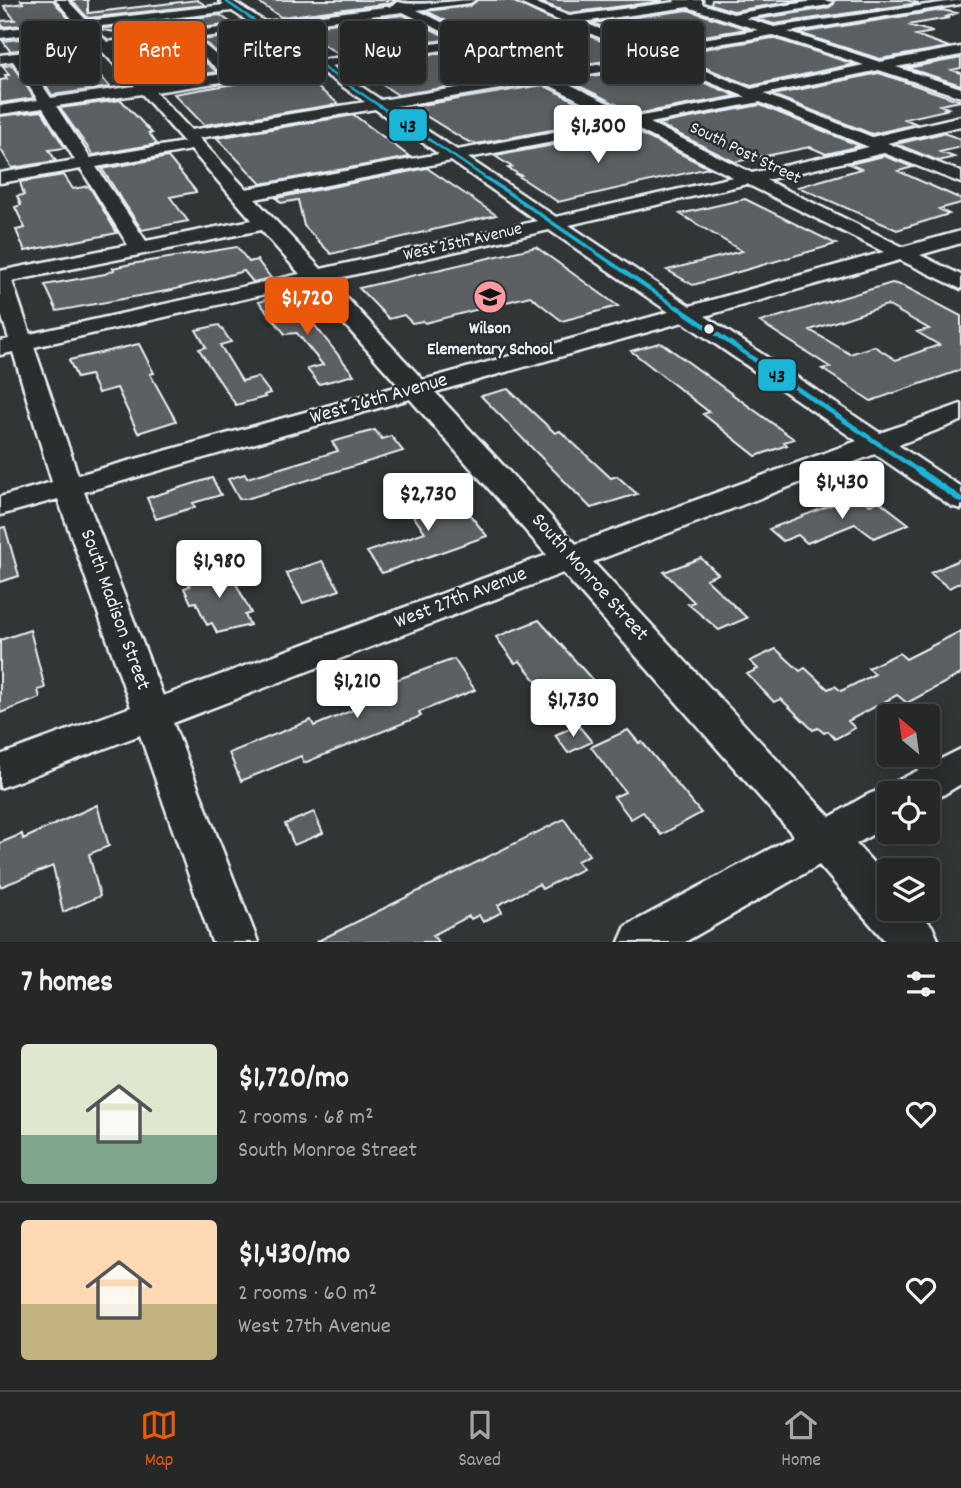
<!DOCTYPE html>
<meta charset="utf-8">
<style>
body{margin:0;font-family:Dekko,sans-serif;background:#2e3030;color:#f1f3f6;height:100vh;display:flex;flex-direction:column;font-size:26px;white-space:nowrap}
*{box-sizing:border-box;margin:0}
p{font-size:23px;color:#a4a6a8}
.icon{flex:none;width:38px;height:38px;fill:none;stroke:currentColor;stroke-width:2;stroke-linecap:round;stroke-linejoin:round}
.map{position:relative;height:942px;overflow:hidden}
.panel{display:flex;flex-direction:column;background:#262828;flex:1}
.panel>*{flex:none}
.top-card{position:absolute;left:21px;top:21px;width:920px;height:63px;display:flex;gap:14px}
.needle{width:46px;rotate:331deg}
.controls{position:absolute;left:877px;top:704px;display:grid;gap:14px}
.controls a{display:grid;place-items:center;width:63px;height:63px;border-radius:7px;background:#262828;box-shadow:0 4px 18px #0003,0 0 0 2px #424445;font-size:35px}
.price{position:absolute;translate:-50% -60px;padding:0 16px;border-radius:7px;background:#fff;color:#222;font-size:23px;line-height:46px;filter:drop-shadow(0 2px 4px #0008)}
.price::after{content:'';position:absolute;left:50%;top:42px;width:21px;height:16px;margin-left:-10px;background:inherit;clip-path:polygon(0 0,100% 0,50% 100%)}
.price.active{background:#ea580c;color:#fff}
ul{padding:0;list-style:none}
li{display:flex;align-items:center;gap:21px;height:175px;padding:0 21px}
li+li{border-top:2px solid #424445}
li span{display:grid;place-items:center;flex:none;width:196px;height:140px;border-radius:7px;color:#555}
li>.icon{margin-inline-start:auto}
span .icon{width:84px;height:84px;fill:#fffc;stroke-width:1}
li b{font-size:30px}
h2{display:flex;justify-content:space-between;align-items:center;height:84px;padding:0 21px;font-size:30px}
.tag{padding:0 24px;border-radius:7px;background:#262828;box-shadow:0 4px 18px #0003,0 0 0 2px #424445;font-size:24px;line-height:63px}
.tag.active{background:#ea580c;color:#fff}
.tab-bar{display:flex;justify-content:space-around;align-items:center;height:98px;border-top:2px solid #424445;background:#262828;font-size:19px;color:#a4a6a8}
.tab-bar a{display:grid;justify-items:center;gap:4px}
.tab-bar .active{color:#ea580c}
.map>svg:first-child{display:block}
.building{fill:#5c6063;stroke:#e8f1f8;stroke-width:2;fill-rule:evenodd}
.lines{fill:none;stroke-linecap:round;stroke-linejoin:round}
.minor-casing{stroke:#e8f1f8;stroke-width:5}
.minor{fill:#2a2d2e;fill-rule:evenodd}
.bus-1-far3-casing{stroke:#2a2d2e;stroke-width:5}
.bus-1-far2-casing{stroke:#2a2d2e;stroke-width:7}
.bus-1-far1-casing{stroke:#2a2d2e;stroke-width:9}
.bus-1-casing{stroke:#2a2d2e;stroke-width:11}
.bus-1-far3{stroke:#1ab6d8;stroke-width:2.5}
.bus-1-far2{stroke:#1ab6d8;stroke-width:3.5}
.bus-1-far1{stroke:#1ab6d8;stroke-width:4.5}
.bus-1{stroke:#1ab6d8;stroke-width:6}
.bus-dot{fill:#e8f1f8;stroke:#2a2d2e;stroke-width:2.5}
.labels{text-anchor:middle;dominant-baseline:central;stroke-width:5;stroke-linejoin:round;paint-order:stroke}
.far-street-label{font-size:18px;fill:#e8f1f8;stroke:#2a2d2e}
.far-poi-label{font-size:18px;font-weight:bold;fill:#e8f1f8;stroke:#2a2d2e}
.street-label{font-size:21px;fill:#e8f1f8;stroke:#2a2d2e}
.line-badge{stroke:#2a2d2e;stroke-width:2.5}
.pale-badge-label{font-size:19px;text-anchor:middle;font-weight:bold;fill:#111}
</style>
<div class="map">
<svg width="961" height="942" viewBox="0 0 961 942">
<rect width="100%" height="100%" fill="#323536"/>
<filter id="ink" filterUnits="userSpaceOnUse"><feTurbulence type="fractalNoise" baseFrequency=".0143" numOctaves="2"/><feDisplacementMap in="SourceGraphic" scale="14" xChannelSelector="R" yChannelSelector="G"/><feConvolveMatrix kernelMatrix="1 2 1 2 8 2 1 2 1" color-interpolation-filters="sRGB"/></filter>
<g filter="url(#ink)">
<!-- building -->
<path class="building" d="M21,0H53L70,20L3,27L0,21L15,20L4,6L23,3Z
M71,0H88V13L197,0L205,5L88,18Z
M255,0H396L392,3L281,17Z
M477,0H511L560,24L474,35L426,11L470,6Z
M535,0H660L663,1L569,13Z
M712,0H803L733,11L711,4Z
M834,0H906L919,3L774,24L757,19L828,8L834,4Z
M688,10L747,29L648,45L592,23Z
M942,10L957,13L946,17L949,18L908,25L933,32L916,35L949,47L880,59L799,33Z
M220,15L233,24L121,38L115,32L98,29Z
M403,15L451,39L340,55L297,28Z
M80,31L83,34L66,38L72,43L10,51L3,41Z
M582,33L638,56L546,70L495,45Z
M248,34L262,44L256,45L283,63L237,69L202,40Z
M773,38L854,64L751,86L671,54Z
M183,43L217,72L165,79L133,48Z
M471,49L522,75L398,95L369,76L373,75L358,65Z
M82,55L110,87L52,95L30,62Z
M961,58V68L952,70L961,73V85L907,68Z
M13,65L34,98L0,103V80L7,79L5,75H9L3,66Z
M661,65L737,96L636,114L567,80Z
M299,73L339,104L204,125L174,94Z
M879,73L961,101L940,105L948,108L944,109L946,110L905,119L917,124L872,134L773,95Z
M543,85L611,119L476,144L465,140L418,111L423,110L416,106Z
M121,100L152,133H149L157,144L93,155L60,108Z
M760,105L860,146L826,154L810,147L735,162L658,124Z
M42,111L65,148L49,150L56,161L12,168L0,148V116Z
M354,115L410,157L261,184L217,138Z
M633,130L709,168L558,202L517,175H520L508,168L512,167L495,156Z
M943,133L961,139V147L940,152L954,157L939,161L896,144Z
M884,156L913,167L898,171L961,199V203L939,209L949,214L897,230L798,187L861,169L849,164Z
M168,157L195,190L196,192L170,197L188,221L142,230L102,169Z
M427,168L496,215L331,254L304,226L298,200L281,203L276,198Z
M64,175L73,189L89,186L117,233L25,251L16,230L25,228L15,207L21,205L17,196L24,195L20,182Z
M745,199L836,244L693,285L667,270L742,251L680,214Z
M237,247L249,262L257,260L271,278L253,282L244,271L172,290L57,311L45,285L105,274L114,270L113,268L131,264Z
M536,247L618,306L562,321L530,296L425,323L423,321L412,323L404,315L389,319L359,288Z
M892,283L904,286L961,316V370L871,401L822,369L830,367L760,322ZM887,305L929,329L917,332L939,345L896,360L874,346L850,354L810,330Z
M284,292L316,327L354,375L319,384L307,369L323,365L297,333L285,334L259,302L268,299L266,297Z
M219,325L231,342L220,345L242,381L258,377L270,393L264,395L265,397L236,405L208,364L199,349L206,347L196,330Z
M659,343L663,344L794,439L784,442L787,445L756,456L703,414L709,412L631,351Z
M139,344L154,373L150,374L176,421L138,433L117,388L98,393L90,375L77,378L69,360Z
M508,389L555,433L560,431L611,478L617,476L637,494L591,508L481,396Z
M375,430L382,439L391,436L403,451L246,499H239L228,479L245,474L247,478L338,451L332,442Z
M212,478L221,495L193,503L195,507L156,519L147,498Z
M422,489L441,513L462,505L487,536L382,573L367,552L425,532L398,496Z
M857,495L870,505L879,501L909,524L874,538L855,524L807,543L798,535L783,541L769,529Z
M5,527L19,576L0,582V528Z
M701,558L718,574L706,579L747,618L719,630L688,604L694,602L664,572Z
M961,559V582L949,588L930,573Z
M322,561L340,590L303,603L286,573Z
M227,566L251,613L245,615L250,625L217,633L212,623L207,625L196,602L191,603L184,588L190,586L186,579Z
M539,620L597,685L577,694L590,710L568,720L520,661L515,663L496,637Z
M30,630L45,688L38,690L40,698L0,713V640Z
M961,631V674L907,703L897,695L848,721L855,728L835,739L828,731L824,733L818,728L813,730L781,699L774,702L747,674L758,669L750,661L776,649L800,671L805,668L828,689L835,686L841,691L875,674L868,668L899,653L906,659Z
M454,659L475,690L419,712L421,716L304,763L301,756L241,781L229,753L311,720L314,726L358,708L351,696Z
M578,725L592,742L568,753L555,735Z
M628,730L639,743L642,742L701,813L661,835L643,812L631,819L614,797L625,792L591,747Z
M97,805L109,846L89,854L100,896L63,912L53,866L0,887V843L22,834L23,839Z
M314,812L323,833L294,845L285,824Z
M564,819L589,855L577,861L583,869L542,889L539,884L498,905L502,912L483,922L479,915L471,919L469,916L433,935L438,942H316Z"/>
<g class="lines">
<defs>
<path id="minor" d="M56,0H67L87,21L224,5L219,0H231L265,22L393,6L398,2C415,7 455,0 475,0L470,3L417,10L474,38L569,25L513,0H528L569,16L675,2L674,0H702V4L733,14L820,0L833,2L828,5L745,18L774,27L961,0V4L788,32L880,62L961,47V55L896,67L961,88V97L879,70L764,94L872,137L961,116V126L887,143L961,172V183L884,153L766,180L903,247L961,231V243L920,255L961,275V289L900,260L705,316L880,433L961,404V421L898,445L961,487V509L951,506L875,454L593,562L830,817C847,808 874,786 893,789L897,781L961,749V784L928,804V793H889V825L856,844L889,880V908H915L932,926L939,942H886L819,865L685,942H619L626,926L794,836L563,573L173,723L258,942H212L140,735L0,788V755L131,707L58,499L0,515V497L52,482L13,352L0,355V341L9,339L0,311V271L128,245L81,169L0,183V173L75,160L43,108L0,114V106L38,100L13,61L0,63V55L95,43L81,28L0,38V30L75,22ZM688,7L758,30L648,48L582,22ZM232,11L252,24L107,42L93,27ZM403,12L460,40L321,60L273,28ZM260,30L307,62L236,72L196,38ZM582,30L648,57L546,73L486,44ZM773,35L864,65L751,89L661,53ZM184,40L223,74L148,84L114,48ZM471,46L530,76L381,100L331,66ZM101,50L135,86L51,98L25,60ZM661,62L746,97L636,117L559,79ZM316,68L365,102L191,130L155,92ZM543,82L619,120L457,150L391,107ZM142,94L184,142L90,158L56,106ZM760,102L864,145L869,147L752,173L650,123ZM375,109L439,154L246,189L199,138ZM633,127L733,177L556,217L468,158ZM191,150L252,220L146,241L96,167ZM451,161L537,221L321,269L255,199ZM747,184L884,252L690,306L569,225ZM261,230L300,274L30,334L12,281ZM549,230L669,312L423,380L330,280ZM309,284L399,386L78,475L34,347ZM683,322L857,441L576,544L435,392ZM410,399L547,555L163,696L84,492Z"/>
</defs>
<!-- minor casing -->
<use href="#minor" class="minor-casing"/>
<!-- minor -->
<use href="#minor" class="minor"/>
<defs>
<path id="bus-1-far3" d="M224,0L490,181"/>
<path id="bus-1-far2" d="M488,179L679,309"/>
<path id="bus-1-far1" d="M677,307L920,472"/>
<path id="bus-1" d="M917,470L961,500"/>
</defs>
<!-- bus-1-far3 casing -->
<use href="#bus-1-far3" class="bus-1-far3-casing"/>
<!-- bus-1-far2 casing -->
<use href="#bus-1-far2" class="bus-1-far2-casing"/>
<!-- bus-1-far1 casing -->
<use href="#bus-1-far1" class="bus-1-far1-casing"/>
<!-- bus-1 casing -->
<use href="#bus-1" class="bus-1-casing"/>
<!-- bus-1-far3 -->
<use href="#bus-1-far3" class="bus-1-far3"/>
<!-- bus-1-far2 -->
<use href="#bus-1-far2" class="bus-1-far2"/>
<!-- bus-1-far1 -->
<use href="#bus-1-far1" class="bus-1-far1"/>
<!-- bus-1 -->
<use href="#bus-1" class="bus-1"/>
</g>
</g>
<!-- icons -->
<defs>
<symbol id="school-disc" viewBox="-11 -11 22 22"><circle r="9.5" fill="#ff9aa2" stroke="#2a2d2e"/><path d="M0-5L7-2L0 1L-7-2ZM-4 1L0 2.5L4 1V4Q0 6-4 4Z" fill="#111"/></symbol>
</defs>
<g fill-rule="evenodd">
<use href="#school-disc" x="471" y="278" width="38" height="38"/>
</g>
<!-- markers -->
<circle class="bus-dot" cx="709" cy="329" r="6"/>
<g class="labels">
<!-- far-street labels -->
<g class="far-street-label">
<text transform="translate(745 154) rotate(26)">South Post Street</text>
<text transform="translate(463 243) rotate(-13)">West 25th Avenue</text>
</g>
<!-- far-poi labels -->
<g class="far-poi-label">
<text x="490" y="329">Wilson<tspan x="490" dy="21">Elementary School</tspan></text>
</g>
<!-- street labels -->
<g class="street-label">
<text transform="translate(379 400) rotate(-16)">West 26th Avenue</text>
<text transform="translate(589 578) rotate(48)">South Monroe Street</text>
<text transform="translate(461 599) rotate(-21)">West 27th Avenue</text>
<text transform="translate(114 610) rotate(70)">South Madison Street</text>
</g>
</g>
<g class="line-badge">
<rect x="388" y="108" width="40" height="34" rx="7" fill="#1ab6d8"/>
<rect x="757" y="358" width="40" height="34" rx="7" fill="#1ab6d8"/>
</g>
<g class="pale-badge-label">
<text x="408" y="132">43</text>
<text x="777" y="382">43</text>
</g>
</svg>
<div class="controls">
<a><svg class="needle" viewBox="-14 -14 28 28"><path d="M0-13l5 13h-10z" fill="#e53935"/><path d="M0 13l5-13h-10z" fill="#a4a6a8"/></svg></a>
<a><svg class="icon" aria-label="locate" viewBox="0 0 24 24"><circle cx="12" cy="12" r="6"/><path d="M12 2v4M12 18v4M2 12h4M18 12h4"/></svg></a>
<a><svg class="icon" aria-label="layers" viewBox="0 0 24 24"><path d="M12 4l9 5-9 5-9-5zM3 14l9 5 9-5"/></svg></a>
</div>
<b class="price" style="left:598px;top:165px">$1,300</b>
<b class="price active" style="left:307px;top:337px">$1,720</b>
<b class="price" style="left:842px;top:521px">$1,430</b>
<b class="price" style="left:428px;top:533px">$2,730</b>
<b class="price" style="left:219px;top:600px">$1,980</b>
<b class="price" style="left:357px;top:720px">$1,210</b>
<b class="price" style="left:573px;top:739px">$1,730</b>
<div class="top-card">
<a class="tag">Buy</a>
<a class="tag active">Rent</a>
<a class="tag">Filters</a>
<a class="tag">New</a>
<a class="tag">Apartment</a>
<a class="tag">House</a>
</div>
</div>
<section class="panel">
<h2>7 homes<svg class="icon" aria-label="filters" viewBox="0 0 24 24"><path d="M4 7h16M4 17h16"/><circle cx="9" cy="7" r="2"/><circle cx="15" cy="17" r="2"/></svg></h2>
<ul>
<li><span style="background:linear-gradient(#dfe7d0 65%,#7fa58c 0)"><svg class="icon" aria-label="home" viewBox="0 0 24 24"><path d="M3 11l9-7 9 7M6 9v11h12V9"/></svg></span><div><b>$1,720/mo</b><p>2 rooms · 68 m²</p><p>South Monroe Street</p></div><svg class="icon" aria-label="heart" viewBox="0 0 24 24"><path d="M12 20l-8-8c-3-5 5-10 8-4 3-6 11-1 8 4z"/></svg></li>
<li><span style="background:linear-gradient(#ffd9b3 60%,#c2b280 0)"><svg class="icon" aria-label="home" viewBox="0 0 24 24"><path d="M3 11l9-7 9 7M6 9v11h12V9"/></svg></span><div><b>$1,430/mo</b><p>2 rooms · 60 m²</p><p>West 27th Avenue</p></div><svg class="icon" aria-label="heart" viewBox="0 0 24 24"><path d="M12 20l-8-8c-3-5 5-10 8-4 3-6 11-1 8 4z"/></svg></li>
</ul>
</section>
<nav class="tab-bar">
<a class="active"><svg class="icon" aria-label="map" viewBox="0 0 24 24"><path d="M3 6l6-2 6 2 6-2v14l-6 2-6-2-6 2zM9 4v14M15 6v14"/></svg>Map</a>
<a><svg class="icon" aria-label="saved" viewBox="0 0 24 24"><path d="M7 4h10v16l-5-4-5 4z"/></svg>Saved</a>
<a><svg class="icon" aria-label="home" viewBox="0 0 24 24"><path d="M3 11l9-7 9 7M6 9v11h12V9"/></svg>Home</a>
</nav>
